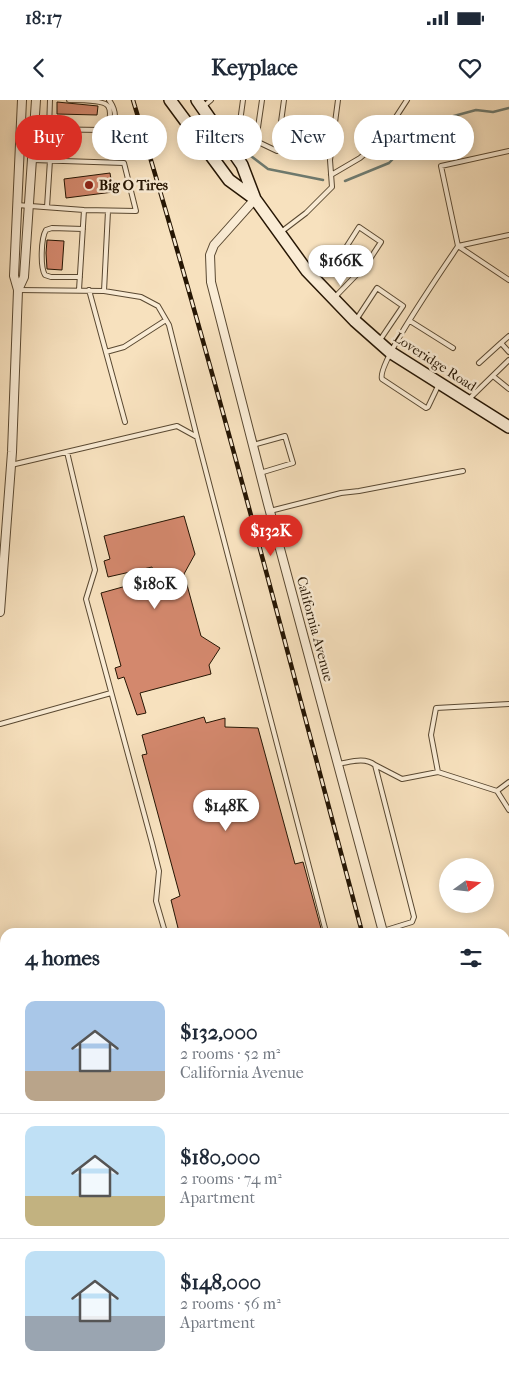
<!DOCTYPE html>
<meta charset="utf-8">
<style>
body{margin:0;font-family:"IM FELL French Canon",serif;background:#f2f2f3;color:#1f2937;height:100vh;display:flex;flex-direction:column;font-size:19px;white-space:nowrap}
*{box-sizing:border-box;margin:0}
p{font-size:16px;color:#747a83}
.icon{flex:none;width:28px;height:28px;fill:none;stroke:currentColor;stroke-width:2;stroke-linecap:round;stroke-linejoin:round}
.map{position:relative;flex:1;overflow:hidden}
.details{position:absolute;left:0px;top:828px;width:510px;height:446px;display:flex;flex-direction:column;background:#fff;border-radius:15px 15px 0 0;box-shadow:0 2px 12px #0003}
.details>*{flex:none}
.top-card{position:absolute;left:15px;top:15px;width:480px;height:45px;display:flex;gap:10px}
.needle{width:32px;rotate:75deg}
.fabs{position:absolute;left:439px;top:758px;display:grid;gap:10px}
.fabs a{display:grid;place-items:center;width:55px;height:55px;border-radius:50%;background:#fff;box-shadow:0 2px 12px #0003;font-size:25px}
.price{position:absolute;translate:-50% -42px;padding:0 11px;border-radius:18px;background:#fff;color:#222;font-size:16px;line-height:32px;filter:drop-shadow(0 1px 2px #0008)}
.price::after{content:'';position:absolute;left:50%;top:30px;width:15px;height:11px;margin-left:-8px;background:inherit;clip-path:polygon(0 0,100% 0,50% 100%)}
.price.current{background:#d93025;color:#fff}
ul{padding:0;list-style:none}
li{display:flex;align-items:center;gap:15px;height:125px;padding:0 25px}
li+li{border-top:1px solid #e0e1e3}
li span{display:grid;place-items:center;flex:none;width:140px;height:100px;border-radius:10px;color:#555}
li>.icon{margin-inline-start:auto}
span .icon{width:60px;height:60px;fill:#fffc;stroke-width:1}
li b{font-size:21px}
h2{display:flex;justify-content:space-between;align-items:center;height:60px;padding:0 25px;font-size:21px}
.chip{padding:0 18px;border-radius:22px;background:#fff;box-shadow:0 2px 12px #0003;font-size:18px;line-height:45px}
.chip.current{background:#d93025;color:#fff}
.status{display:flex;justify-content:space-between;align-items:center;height:35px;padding:0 25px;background:#fff;direction:ltr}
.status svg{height:14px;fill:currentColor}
header{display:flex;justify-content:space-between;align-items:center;height:65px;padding:0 25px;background:#fff;font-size:22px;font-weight:800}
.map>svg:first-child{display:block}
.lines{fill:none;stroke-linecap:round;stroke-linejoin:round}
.stream{stroke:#6e7a6f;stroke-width:2.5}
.building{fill:#d3886d;stroke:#261604}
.lane-casing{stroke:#5a4932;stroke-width:6}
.street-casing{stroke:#5a4932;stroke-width:10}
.secondary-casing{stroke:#261604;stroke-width:14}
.lane{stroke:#faecd5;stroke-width:4}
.street{stroke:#faecd5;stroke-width:8}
.secondary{stroke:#faecd5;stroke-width:11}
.rail-casing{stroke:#261604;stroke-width:4.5}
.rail{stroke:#faecd5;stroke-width:2.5;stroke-dasharray:8;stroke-linecap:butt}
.poi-dot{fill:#8f2418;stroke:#faecd5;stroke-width:2}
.labels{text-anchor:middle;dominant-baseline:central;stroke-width:5;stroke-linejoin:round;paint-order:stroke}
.poi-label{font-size:14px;font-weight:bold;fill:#261604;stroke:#faecd5;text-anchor:start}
.street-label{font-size:14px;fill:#261604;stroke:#faecd5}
</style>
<div class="status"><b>18:17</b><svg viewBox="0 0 49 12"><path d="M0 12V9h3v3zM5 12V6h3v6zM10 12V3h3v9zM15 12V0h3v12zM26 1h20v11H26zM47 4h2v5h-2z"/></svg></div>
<header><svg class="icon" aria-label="back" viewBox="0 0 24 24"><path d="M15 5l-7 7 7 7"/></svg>Keyplace<svg class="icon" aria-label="heart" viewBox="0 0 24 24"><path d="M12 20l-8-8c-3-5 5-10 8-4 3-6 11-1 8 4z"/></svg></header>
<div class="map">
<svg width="509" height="1273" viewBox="0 0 509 1273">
<rect width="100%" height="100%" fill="#f7e1be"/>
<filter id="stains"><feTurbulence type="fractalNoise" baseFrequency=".004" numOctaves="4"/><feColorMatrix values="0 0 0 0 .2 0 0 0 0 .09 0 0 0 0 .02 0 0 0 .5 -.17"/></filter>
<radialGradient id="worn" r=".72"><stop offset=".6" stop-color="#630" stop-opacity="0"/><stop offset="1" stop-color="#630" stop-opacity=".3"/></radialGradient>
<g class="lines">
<!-- stream -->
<path class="stream" d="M247,53L268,69L323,80
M345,81L389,63L428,23L476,10L493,12L509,8"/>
</g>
<!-- building -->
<path class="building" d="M57,2L98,6L97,15L57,14Z
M110,73L113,92L66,98L64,79Z
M47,140L64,141L62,170L47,169L46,153Z
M184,416L195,454L184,474L201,536L220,548L209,565L211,574L140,593L146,613L137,615L124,577L118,579L115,568L121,566L101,493L155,478L152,467L108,477L104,461L110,459L104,436Z
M204,617L206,623L225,618V627L258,628L295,764L303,762L322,832H179L171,800L180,796L142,655L147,654L142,635Z"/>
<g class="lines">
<defs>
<path id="lane" d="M69,0C78,0 104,0 108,6C111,10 110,17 109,22L102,30
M243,0L239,29L256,41L277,51L284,0
M204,6L211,0
M34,29L102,30C119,29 117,11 109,0
M49,29L50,0
M256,41L262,0
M509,51L441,66L458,146L509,135
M331,75L360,58L381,40L407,0
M17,105L84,110L136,111L124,63L33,60
M47,107L50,60
M281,132L306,113L332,87L330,60L338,0
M80,177H51L45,175C40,167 41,138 46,130L52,128L83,129
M315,177L345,149L359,127L381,142L366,165L335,197
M18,190L104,191L108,111
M79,190L84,110
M89,190L125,322
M104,191L141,197L158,206L169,225L197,337
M356,220L377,188L403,206L380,240
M410,221L453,248
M509,236L501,243L509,252
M106,252L124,247L166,220
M479,263L501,243
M493,276L509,289
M438,286L428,307L426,308L382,279C376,264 446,165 458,146L509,180
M469,299L509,260
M253,345L285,336L293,363L260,373
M67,352L95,470L86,499L152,743L159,771L156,801L165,832
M11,365L177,326L197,337L326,832
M270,411L341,393L359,391L463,371
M0,624L111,593
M338,664C351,662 364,657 375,665L414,817L412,822L383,831
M375,665L402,679L438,672L497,691L509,682
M438,672L431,635L436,608L509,604
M497,691L509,710
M0,1111L5,1114"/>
<path id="street" d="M255,99L214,145L210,155L211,182L268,404L383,832
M18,190L24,177L36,0
M0,512L12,352L18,190L14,176L22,0
M0,969L5,972
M0,1206L5,1207
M170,1273V1269"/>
<path id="secondary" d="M170,0L229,80L255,99
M197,0L242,65L255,99L307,171L355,221L390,252L509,327"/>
</defs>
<!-- lane casing -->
<use href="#lane" class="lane-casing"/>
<!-- street casing -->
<use href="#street" class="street-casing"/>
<!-- secondary casing -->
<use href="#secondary" class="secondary-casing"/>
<!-- lane -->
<use href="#lane" class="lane"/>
<!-- street -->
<use href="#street" class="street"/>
<!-- secondary -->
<use href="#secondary" class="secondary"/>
<defs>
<path id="rail" d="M133,0C216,275 288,554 362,832
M454,1273L455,1269"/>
</defs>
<!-- rail casing -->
<use href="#rail" class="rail-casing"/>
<!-- rail -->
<use href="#rail" class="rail"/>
</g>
<!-- markers -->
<circle class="poi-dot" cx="89" cy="85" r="5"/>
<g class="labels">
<!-- poi labels -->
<g class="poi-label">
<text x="99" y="85">Big O Tires</text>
</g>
<!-- street labels -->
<g class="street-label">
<text transform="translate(435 262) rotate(33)">Loveridge Road</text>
<text transform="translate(315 529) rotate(75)">California Avenue</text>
</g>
</g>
<rect width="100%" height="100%" filter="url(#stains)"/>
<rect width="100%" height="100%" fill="url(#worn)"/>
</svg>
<div class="fabs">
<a><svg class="needle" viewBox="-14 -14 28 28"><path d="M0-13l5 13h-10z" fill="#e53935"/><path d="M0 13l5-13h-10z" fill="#747a83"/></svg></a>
</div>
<b class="price" style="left:341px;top:187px">$166K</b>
<b class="price current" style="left:271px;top:457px">$132K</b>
<b class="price" style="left:155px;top:510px">$180K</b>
<b class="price" style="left:226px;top:732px">$148K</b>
<div class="top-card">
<a class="chip current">Buy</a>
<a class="chip">Rent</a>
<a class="chip">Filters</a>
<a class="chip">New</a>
<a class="chip">Apartment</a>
</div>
<section class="details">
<h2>4 homes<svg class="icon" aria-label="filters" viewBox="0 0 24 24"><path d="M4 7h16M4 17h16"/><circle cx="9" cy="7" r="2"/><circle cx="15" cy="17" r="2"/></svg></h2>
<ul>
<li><span style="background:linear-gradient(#a9c7e8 70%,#b9a48a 0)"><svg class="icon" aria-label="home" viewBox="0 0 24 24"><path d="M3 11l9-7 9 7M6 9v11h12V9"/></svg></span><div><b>$132,000</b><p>2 rooms · 52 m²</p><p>California Avenue</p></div></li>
<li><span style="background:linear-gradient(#bfe0f5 70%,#c2b280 0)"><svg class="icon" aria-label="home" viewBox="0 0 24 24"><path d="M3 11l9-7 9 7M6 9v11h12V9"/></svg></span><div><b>$180,000</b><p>2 rooms · 74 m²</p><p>Apartment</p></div></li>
<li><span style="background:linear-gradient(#bfe0f5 65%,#9aa5b1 0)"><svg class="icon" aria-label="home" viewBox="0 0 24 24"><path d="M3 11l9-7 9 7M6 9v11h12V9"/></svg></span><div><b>$148,000</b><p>2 rooms · 56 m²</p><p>Apartment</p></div></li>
</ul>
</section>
</div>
